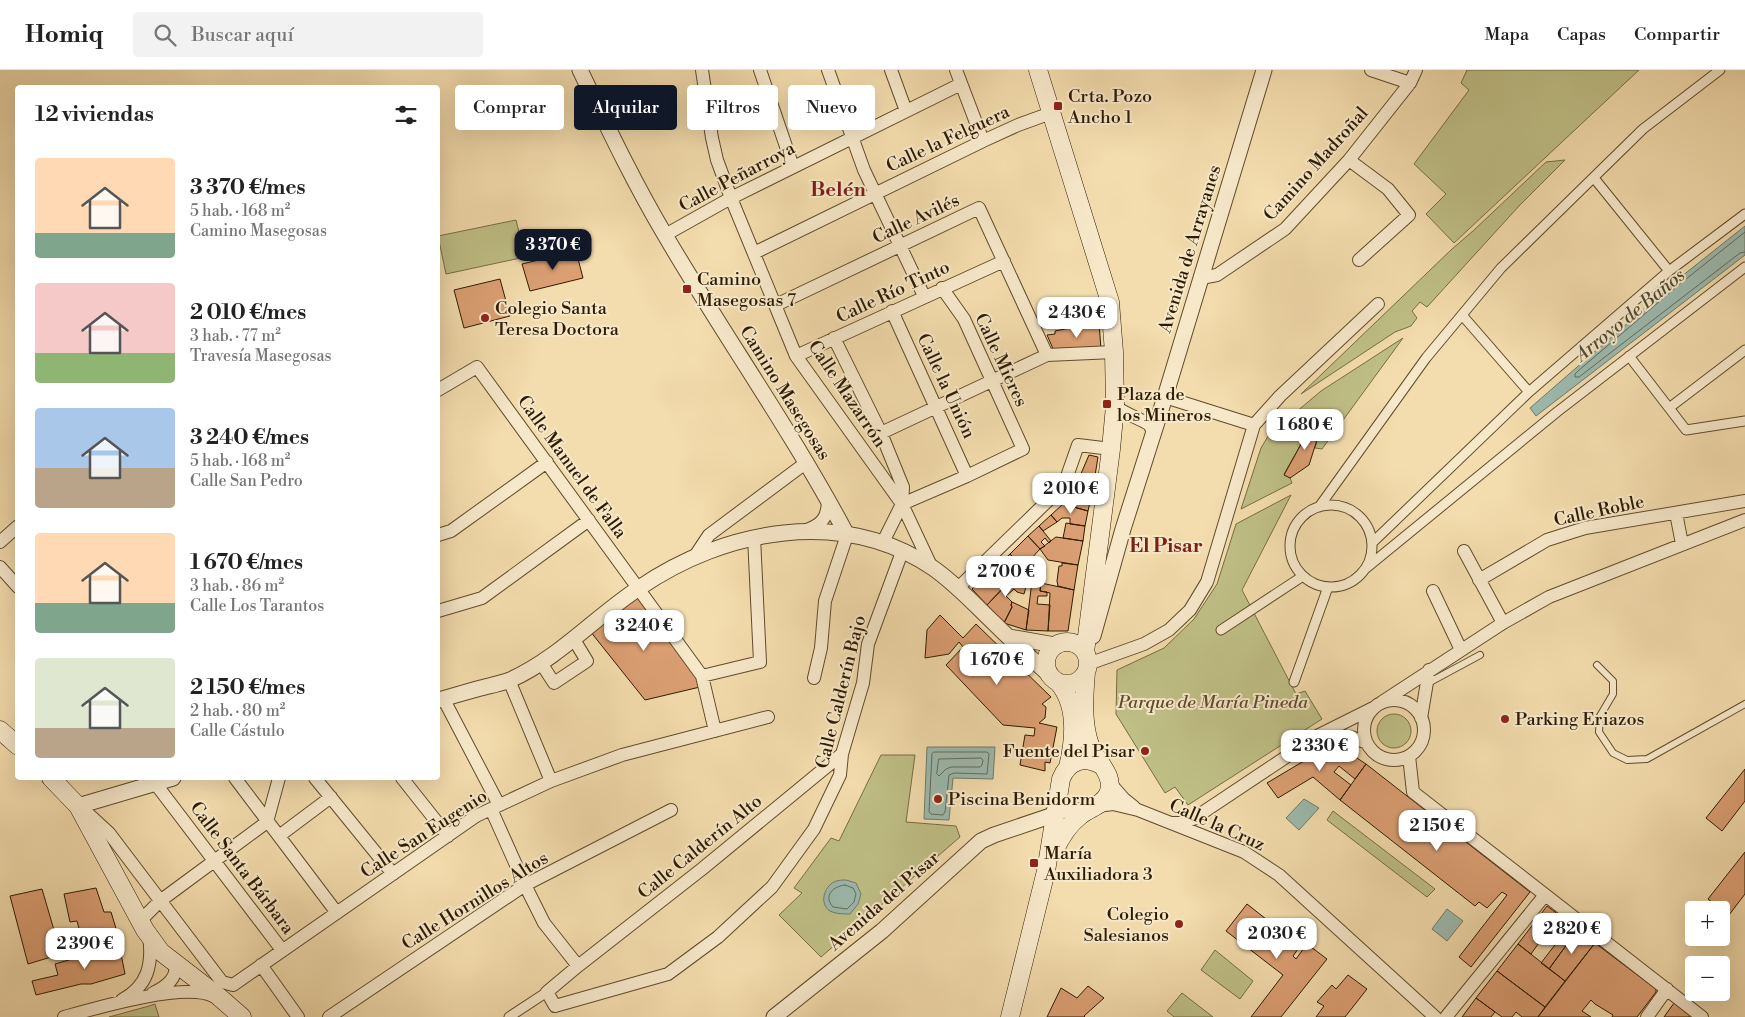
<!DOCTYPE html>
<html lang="es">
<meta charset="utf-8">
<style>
body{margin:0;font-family:"Libre Bodoni",serif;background:#f2f2f2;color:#222;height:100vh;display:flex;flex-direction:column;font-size:19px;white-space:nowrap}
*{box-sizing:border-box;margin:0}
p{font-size:16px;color:#767676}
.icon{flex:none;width:28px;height:28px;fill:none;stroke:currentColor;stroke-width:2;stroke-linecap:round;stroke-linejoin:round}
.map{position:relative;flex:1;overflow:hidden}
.details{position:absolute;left:15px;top:15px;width:425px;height:695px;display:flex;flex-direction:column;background:#fff;border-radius:5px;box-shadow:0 5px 20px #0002}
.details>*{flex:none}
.banner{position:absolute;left:455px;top:15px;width:475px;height:45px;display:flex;gap:10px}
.fabs{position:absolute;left:1685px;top:831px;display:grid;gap:10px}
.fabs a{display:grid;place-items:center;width:45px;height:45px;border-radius:5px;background:#fff;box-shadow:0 5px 20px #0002;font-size:25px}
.price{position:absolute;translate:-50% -42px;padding:0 11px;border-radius:10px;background:#fff;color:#222;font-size:16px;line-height:32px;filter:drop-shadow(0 1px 2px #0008)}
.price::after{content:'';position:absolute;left:50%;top:30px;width:15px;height:11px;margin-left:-8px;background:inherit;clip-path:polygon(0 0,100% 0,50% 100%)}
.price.active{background:#111827;color:#fff}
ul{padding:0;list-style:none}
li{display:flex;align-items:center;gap:15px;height:125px;padding:0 20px}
li span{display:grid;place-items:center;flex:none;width:140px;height:100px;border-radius:5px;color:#555}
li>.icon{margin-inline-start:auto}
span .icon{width:60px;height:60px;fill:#fffc;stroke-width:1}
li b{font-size:21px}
h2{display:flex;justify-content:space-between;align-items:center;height:60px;padding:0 20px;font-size:21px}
.pill{padding:0 18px;border-radius:5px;background:#fff;box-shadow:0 5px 20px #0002;font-size:18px;line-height:45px}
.pill.active{background:#111827;color:#fff}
header{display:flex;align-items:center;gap:30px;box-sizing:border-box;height:70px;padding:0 25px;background:#fff;border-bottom:1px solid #e0e0e0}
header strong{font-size:24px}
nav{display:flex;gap:28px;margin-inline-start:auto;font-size:18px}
.search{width:350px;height:45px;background:#f2f2f2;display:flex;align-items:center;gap:12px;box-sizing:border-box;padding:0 18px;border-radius:5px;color:#767676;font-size:19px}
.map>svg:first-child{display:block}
.green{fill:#bfbf86;stroke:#766d43}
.water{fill:#9cbaaf;stroke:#707a69}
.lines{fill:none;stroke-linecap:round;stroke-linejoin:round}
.shore{stroke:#656a58;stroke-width:1}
.building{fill:#db9f73;stroke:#2e1b00}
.service-casing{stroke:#5f4b2b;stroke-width:8}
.pedestrian-casing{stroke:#5f4b2b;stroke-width:11}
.minor-casing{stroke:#5f4b2b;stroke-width:14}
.tertiary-casing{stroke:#5f4b2b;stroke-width:17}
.secondary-casing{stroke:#2e1b00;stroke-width:19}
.service{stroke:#f7e8ca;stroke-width:6}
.pedestrian{stroke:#f7e8ca;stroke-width:9}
.minor{stroke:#f7e8ca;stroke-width:12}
.tertiary{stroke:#f7e8ca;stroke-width:15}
.secondary{stroke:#f7e8ca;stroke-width:18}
.poi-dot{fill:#8f2418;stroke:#f7e8ca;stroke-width:2}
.labels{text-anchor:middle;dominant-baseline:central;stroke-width:4;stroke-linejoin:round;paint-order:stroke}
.poi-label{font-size:18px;fill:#2e1b00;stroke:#f7e8ca;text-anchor:start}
.street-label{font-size:18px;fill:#2e1b00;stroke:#f7e8ca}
.park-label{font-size:18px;font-style:italic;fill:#5a4c28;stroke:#f7e8ca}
.water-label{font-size:19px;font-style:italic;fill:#4f4b35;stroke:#f7e8ca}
.quarter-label{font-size:20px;font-weight:bold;fill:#7a1f14;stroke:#f7e8ca}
</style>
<header>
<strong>Homiq</strong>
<div class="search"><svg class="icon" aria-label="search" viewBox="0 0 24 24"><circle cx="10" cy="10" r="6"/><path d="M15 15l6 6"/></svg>Buscar aquí</div>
<nav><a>Mapa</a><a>Capas</a><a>Compartir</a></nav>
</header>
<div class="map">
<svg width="1745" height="947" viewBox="0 0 1745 947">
<rect width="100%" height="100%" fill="#f3dcad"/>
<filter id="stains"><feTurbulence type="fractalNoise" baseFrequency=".004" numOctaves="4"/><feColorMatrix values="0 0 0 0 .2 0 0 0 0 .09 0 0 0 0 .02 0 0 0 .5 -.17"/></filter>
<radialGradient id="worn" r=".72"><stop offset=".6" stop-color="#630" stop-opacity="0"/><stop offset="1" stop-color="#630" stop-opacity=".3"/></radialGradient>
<!-- green -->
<path class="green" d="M1467,0H1639L1454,173L1426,144L1446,124L1414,94L1469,20L1461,13Z
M1565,90L1519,136L1427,237L1420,232L1412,241L1417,248L1411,256L1395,262L1301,324L1452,179L1473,161L1546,92Z
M516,150L525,187L446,204L438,166Z
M1403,268L1322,379L1315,378L1322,354L1314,351L1284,404L1290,408L1292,413L1241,439L1261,378L1280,346L1289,348L1321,321Z
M1291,425L1242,520L1296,624L1305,621L1322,649L1188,735L1175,717L1165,723L1116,644L1117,600L1164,578L1194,549L1217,514L1236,454Z
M1377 661a17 17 0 1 1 34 0a17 17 0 1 1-34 0Z
M881,685H915L906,752L956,756L960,767L821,887L779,845L802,823L794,818L831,768L839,771Z
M1333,741L1435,819L1427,827L1327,750Z
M1215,880L1253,911L1240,929L1201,900Z
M1182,923L1213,947H1174L1167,941Z
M155,934L159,947H109L149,936Z"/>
<!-- water -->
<path class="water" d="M1745,156V185L1536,346L1530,338L1677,210Z
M927,677H995L993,709L953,708L949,750L924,749Z
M1304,729L1319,738L1299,760L1286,748Z
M846,810L856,813L861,824L858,834L850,844C844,844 836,844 830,841C819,834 824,817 834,812C838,810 842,810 846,810Z
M1447,839L1463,851L1447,871L1432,859Z"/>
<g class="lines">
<!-- shore -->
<path class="shore" d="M1745,162L1681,213L1578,301L1575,304V307H1579L1740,183L1745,182
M934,682H987L989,684L987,704L954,703L949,705L945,742L943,745L931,744L929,742L932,684Z
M939,689L981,688L983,690L982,695L980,697H951L946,699L939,706L937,704Z
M845,815L853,818L856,824L854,832L847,839L833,837C823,826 833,816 845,815Z"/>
</g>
<!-- building -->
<path class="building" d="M576,181L583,208L530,221L522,194Z
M500,209L510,246L464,258L454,220Z
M1099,252L1101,280L1054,281L1047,265L1055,264V261Z
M1314,351L1322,354L1309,395L1290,408L1284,405Z
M1089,385L1098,387L1093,418H1084L1077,413Z
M1077,413L1084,418H1093L1088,441L1063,434L1067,428L1081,430L1082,424L1073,420Z
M1063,434L1088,441L1085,456L1070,454V448H1062L1057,452L1051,445Z
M1051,445L1057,452L1043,461L1039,456Z
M1066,453L1085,456L1083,471L1063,468Z
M1039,456L1051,471L1049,473L1045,468L1041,472L1045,476L1040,479L1028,466Z
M1028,466L1040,479L1030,490L1035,493L1045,496L1044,501L1033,500L1032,502L1022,497L1010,484Z
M1056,467L1083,471L1078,495L1048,490L1040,479Z
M1010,484L1022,497L1032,502L1027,508L1024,504L1021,509L1018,506L1009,514L994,499Z
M1062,493L1078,495L1074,520L1058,516L1057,511L1059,496H1062Z
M994,499L1008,513L987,535L972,519Z
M1018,506L1027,513L1024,524L1017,522L1014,519L1006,526L1012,532L1011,535L1012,537L1004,553L987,535L1008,513L1009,514Z
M1032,511L1041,513L1040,521L1047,522V526H1038L1037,534L1050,535L1048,561L1026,560Z
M1041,513L1074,520L1068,561H1048L1050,523L1040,521Z
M636,526L695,606L700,617L645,630L590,561Z
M1012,532L1029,540L1026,560L1004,553L1012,537L1011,535Z
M940,545L963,568L976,554L1051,627L1042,634L1046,637L1045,648L1039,653L1057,657L1050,693L1045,692V701L1020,695L1025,665L1034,666L1035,658L1003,655L946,595L963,577L959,572L949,584L925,588L927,560Z
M1334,673L1366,694L1355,709L1339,696L1334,702L1351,715L1340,730L1313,707L1278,728L1267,713Z
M1366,694L1530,822L1471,897L1459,887L1507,825L1502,822L1487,838L1479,832L1475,836L1340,730Z
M1745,699V731L1722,761L1706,748Z
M1745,782V824L1729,845L1708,829Z
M96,818L104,842H111L118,865L84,877L77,851L70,852L64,824Z
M42,819L61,884L28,894L10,826Z
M1247,834L1300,876L1293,886L1296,889L1307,874L1327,889L1281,947H1251L1283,905L1226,861Z
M1547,836L1571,854L1558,871L1551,866L1553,864L1551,862L1544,871L1541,870L1531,884L1518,874Z
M1571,854L1578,859L1549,899L1541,893Z
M1578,859L1595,873L1565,911L1549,899Z
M121,867L124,876L120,879L125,904L91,914H81L36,925L32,911L58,905L55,894L113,877L111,870Z
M1595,873L1656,919V922L1637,947H1612L1613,945L1595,934L1591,930L1582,941L1591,947H1538Z
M1518,874L1565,911L1545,937L1497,901Z
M1497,901L1545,937L1538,947H1522L1516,942L1512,947H1502L1476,928Z
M1348,905L1367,919L1345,947H1316L1324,936L1317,932L1332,915L1336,919Z
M1088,916L1104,928L1084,946L1085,947H1047L1061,918L1077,928Z
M1476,928L1495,942L1491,947H1462Z
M1674,933L1690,945L1689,947H1664Z"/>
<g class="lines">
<defs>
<path id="service" d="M1597,595L1613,611V624L1600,646L1599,662L1613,683L1627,690L1647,689L1745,634
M1428,613L1480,585"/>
<path id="pedestrian" d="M1594,108L1669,201
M1462,245L1529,322
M1629,286L1686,360L1745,351
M1669,338L1745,280
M1290 476a41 41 0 1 1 82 0a41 41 0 1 1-82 0Z
M1319,437L1426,288L1501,198L1643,59L1720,0
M1372,473L1529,322L1669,201L1745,144
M1365,499L1557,342L1745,197
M1221,560L1303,506
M1294,612L1328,517
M509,947L547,922"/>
<path id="minor" d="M702,0L712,68L717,90L731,128L796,286L902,434L932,498
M760,0L793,97
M828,0L864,100L924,226
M891,0L906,41
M956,0L983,71
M1371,0L1410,13
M1349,90L1388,119L1409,145L1359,190
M665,165L731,128L961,14
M754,183L983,71L1018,55L1051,43
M1201,208L1217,205L1285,159L1349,90L1410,13L1416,0
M776,235L979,138L1047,285
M892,241L967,406
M834,268L881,363L903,417L902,434L882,474
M796,286L1004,191
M438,320L477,297L702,606L715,661
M1165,327L1254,355
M1115,336C1124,344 1147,351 1150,356C1153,360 1152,364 1153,368
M881,363L1047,285L1114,282
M902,434L967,406L1023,379L964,249L942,218
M1676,443L1682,474
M804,461C822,455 828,448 828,429
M438,465L451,461L547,392
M0,472L18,456
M1464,481L1503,553
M695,486L709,465L807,392
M0,497L18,517
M1479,510L1547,470L1585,458L1745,431
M958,518L1064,415L1078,375L1111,379
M1433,521L1461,580
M438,541L482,528L589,450
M541,593L554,613L587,591L573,568
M1088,594L1144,574L1169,560L1190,540L1207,512L1254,355L1280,326L1378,234
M702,606L760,592L754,467
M814,608L821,578L825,531L847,465
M509,610L551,711
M443,628L499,735
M1364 660a30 30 0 1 1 60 0a30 30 0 1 1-60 0Z
M1382,632L1503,553L1549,527L1745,450
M1421,648L1429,600
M1322,665L1351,667L1367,673
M842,684L702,799L578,896L547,922L555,936L668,904L718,867L772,817L814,759L840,705L842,684L863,613L868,574L902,482
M1409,686L1413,722L1702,947
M235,708L337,843
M315,708L393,804
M402,708L448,766
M155,713L282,880
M1110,713L1124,729L1134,737
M1097,736L1113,734L1138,740L1244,782L1279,805L1435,947
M491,739L525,815L544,853L578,896
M85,741L109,763L222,912L233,915L476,746L551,711L622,685L768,647
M1056,744L1071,740L1084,739
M1172,753H1183L1193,749L1319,665L1373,638
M279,766L331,727
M140,851L160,831L267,752L279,708
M261,895L298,947
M153,923C166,917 177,909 176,893
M122,930C148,916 153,894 149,866
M64,947C96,938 184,912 213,926
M329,947L525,815L671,740
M1446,947L1545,825
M1647,947L1667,919"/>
<path id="tertiary" d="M580,0C607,56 633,111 665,165C724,266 792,361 847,465
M1093,566L1123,459L1165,327L1264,0
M1009,567L1055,575
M438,630C453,626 469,621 485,617C493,615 502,613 510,610C559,588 595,547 639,518C725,459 842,437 933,498C956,514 975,535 995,554C1013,572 1033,590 1053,608
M78,736L173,708
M774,947L882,861L981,771L994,765L1056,744"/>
<path id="secondary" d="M1038,0L1110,232L1114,282L1115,336L1111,379L1085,582
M1046 593a21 21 0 1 1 42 0a21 21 0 1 1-42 0Z
M1058,612C1078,635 1075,668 1068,697
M0,660L18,676
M51,708L78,736L145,860L161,882L218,926L242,947
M1054,782C1060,768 1069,754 1081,745C1090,738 1103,735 1108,724C1116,705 1096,692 1090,675C1082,653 1084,626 1086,602
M1010,947L1046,801L1061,709C1068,691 1084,685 1101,695"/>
</defs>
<!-- service casing -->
<use href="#service" class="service-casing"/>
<!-- pedestrian casing -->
<use href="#pedestrian" class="pedestrian-casing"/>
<!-- minor casing -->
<use href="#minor" class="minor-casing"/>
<!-- tertiary casing -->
<use href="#tertiary" class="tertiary-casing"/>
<!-- secondary casing -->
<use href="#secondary" class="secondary-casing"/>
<!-- service -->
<use href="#service" class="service"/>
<!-- pedestrian -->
<use href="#pedestrian" class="pedestrian"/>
<!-- minor -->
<use href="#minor" class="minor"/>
<!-- tertiary -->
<use href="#tertiary" class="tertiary"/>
<!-- secondary -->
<use href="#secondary" class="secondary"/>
</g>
<!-- markers -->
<g class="poi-dot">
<rect x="1053" y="31" width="10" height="10" rx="2.5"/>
<rect x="682" y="214" width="10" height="10" rx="2.5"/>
<circle cx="485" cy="248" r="5"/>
<rect x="1102" y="329" width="10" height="10" rx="2.5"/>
<circle cx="1505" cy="649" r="5"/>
<circle cx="1145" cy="681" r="5"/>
<circle cx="938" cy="729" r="5"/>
<rect x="1029" y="788" width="10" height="10" rx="2.5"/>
<circle cx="1179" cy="854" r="5"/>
</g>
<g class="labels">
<!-- poi labels -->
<g class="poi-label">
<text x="1068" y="26">Crta. Pozo<tspan x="1068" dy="21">Ancho 1</tspan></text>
<text x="697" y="209">Camino<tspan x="697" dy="21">Masegosas 7</tspan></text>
<text x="495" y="238">Colegio Santa<tspan x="495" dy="21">Teresa Doctora</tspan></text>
<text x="1117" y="324">Plaza de<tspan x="1117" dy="21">los Mineros</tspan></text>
<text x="1515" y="649">Parking Eriazos</text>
<text x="1135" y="681" text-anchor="end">Fuente del Pisar</text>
<text x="948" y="729">Piscina Benidorm</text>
<text x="1044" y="783">María<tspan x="1044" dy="21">Auxiliadora 3</tspan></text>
<text x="1169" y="844" text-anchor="end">Colegio<tspan x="1169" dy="21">Salesianos</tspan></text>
</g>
<!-- street labels -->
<g class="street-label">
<text transform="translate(948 69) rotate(-25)">Calle la Felguera</text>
<text transform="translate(1316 94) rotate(-48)">Camino Madroñal</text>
<text transform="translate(737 107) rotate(-28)">Calle Peñarroya</text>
<text transform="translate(916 149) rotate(-25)">Calle Avilés</text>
<text transform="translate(1190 179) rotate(-73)">Avenida de Arrayanes</text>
<text transform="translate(893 222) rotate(-25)">Calle Río Tinto</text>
<text transform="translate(1001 290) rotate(65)">Calle Mieres</text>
<text transform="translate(946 316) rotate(65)">Calle la Unión</text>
<text transform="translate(785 323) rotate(58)">Camino Masegosas</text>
<text transform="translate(847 324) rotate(56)">Calle Mazarrón</text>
<text transform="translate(572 397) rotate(54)">Calle Manuel de Falla</text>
<text transform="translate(1599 441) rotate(-12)">Calle Roble</text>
<text transform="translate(841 622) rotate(-76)">Calle Calderín Bajo</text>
<text transform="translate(1217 755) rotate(24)">Calle la Cruz</text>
<text transform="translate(424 764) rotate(-33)">Calle San Eugenio</text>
<text transform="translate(700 777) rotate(-39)">Calle Calderín Alto</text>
<text transform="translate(242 798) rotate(53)">Calle Santa Bárbara</text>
<text transform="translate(475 831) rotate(-32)">Calle Hornillos Altos</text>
<text transform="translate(884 831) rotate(-41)">Avenida del Pisar</text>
</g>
<!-- park labels -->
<g class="park-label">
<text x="1213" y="632">Parque de María Pineda</text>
</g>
<!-- water labels -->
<g class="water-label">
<text transform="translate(1630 245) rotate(-39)">Arroyo de Baños</text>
</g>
<!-- quarter labels -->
<g class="quarter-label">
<text x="838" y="120">Belén</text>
<text x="1166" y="476">El Pisar</text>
</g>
</g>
<rect width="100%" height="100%" filter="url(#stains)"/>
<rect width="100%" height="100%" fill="url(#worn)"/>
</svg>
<div class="fabs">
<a>+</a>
<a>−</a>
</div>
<b class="price active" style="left:553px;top:201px">3 370 €</b>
<b class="price" style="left:1077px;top:269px">2 430 €</b>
<b class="price" style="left:1305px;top:381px">1 680 €</b>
<b class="price" style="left:1071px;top:445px">2 010 €</b>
<b class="price" style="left:1006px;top:528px">2 700 €</b>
<b class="price" style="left:644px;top:582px">3 240 €</b>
<b class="price" style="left:997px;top:616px">1 670 €</b>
<b class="price" style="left:1320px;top:702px">2 330 €</b>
<b class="price" style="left:1437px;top:782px">2 150 €</b>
<b class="price" style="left:1572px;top:885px">2 820 €</b>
<b class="price" style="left:1277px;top:890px">2 030 €</b>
<b class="price" style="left:85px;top:900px">2 390 €</b>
<div class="banner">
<a class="pill">Comprar</a>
<a class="pill active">Alquilar</a>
<a class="pill">Filtros</a>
<a class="pill">Nuevo</a>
</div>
<section class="details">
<h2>12 viviendas<svg class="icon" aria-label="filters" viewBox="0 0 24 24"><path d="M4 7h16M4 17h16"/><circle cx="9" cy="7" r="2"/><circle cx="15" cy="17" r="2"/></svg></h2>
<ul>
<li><span style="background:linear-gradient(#ffd9b3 75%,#7fa58c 0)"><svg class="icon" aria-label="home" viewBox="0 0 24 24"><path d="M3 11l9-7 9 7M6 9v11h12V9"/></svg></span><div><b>3 370 €/mes</b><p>5 hab. · 168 m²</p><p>Camino Masegosas</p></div></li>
<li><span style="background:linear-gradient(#f6c9c9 70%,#8fb573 0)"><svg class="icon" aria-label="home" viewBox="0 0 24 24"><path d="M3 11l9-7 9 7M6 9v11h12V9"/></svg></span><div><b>2 010 €/mes</b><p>3 hab. · 77 m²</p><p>Travesía Masegosas</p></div></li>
<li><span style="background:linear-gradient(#a9c7e8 60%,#b9a48a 0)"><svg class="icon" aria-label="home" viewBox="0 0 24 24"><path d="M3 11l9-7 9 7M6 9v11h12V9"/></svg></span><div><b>3 240 €/mes</b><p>5 hab. · 168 m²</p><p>Calle San Pedro</p></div></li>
<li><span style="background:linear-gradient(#ffd9b3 70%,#7fa58c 0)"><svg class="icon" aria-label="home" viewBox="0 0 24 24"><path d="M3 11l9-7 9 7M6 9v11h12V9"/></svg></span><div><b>1 670 €/mes</b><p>3 hab. · 86 m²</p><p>Calle Los Tarantos</p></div></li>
<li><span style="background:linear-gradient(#dfe7d0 70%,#b9a48a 0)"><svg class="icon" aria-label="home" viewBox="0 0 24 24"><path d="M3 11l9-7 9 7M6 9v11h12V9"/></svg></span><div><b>2 150 €/mes</b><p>2 hab. · 80 m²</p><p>Calle Cástulo</p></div></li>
</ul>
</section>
</div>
